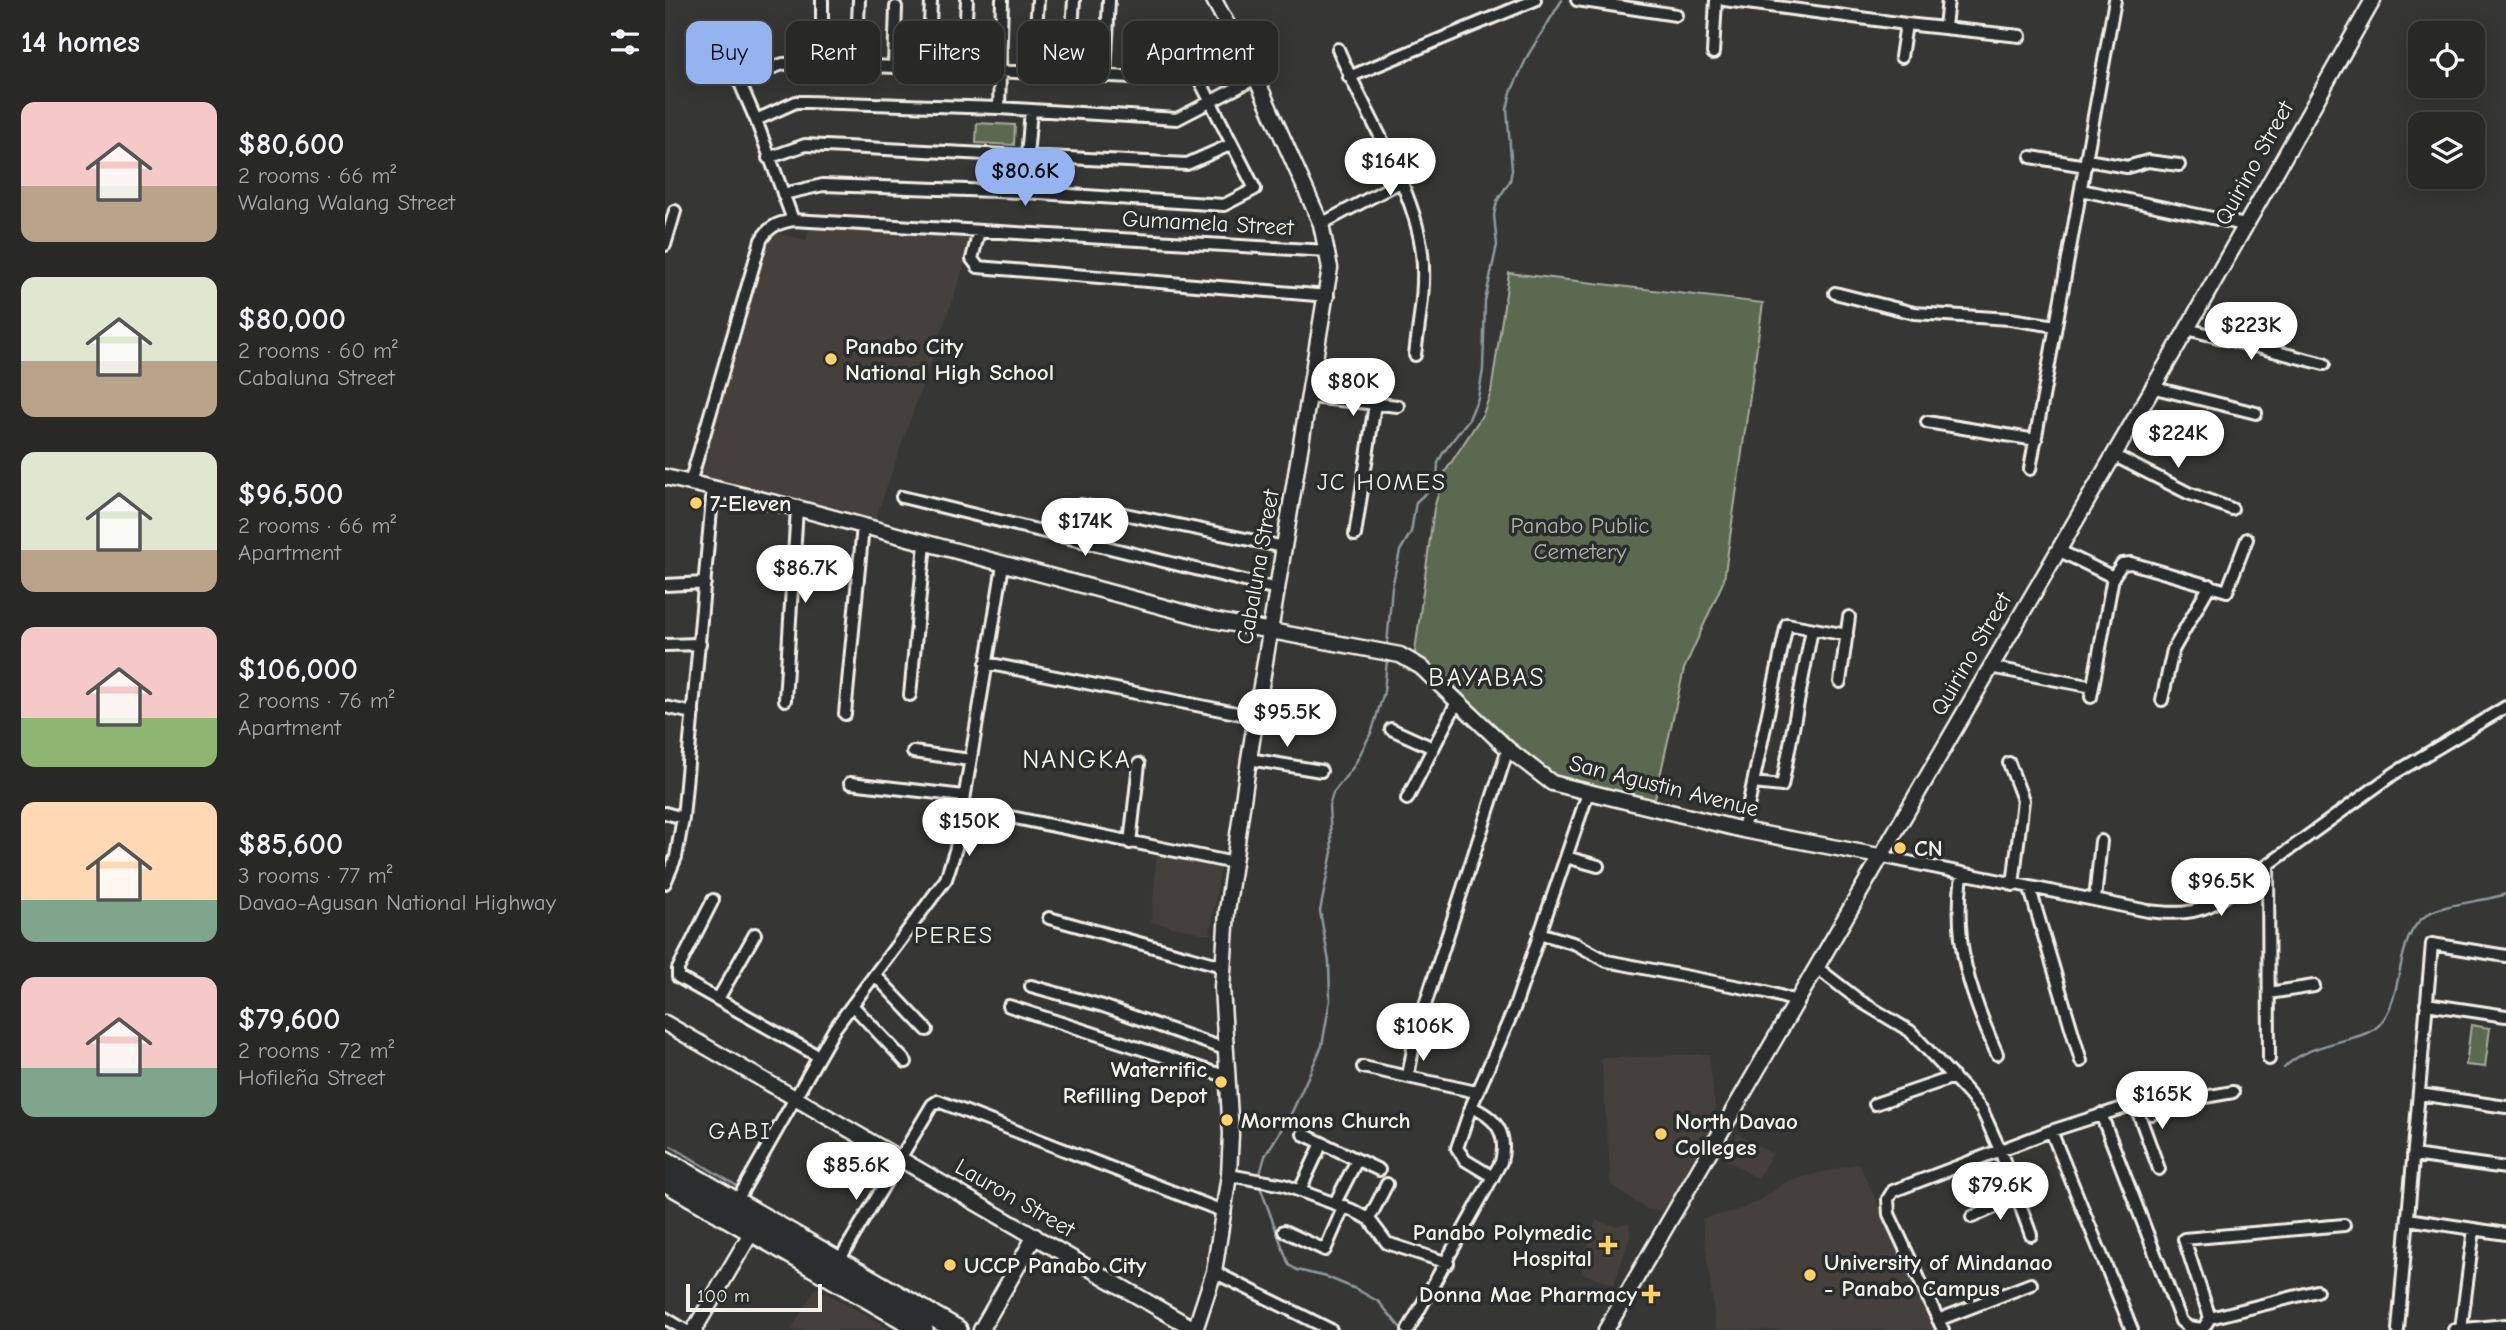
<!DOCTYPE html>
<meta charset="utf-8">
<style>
body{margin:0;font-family:"Comic Neue",sans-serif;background:#30302f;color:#f1f3f6;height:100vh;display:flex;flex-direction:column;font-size:26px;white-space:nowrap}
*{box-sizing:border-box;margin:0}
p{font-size:23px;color:#a5a6a7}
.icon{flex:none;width:38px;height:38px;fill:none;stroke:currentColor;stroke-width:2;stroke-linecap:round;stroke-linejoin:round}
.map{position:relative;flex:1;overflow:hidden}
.drawer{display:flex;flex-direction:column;background:#282827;width:665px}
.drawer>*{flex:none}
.guide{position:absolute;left:21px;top:21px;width:665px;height:63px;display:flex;gap:14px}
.tools{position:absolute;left:1743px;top:21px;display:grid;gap:14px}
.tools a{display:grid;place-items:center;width:77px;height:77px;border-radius:14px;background:#282827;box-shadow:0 4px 18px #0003,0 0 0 2px #444;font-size:35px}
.scale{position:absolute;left:21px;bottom:18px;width:136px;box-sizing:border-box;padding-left:7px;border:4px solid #f4f1e8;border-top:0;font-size:19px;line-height:24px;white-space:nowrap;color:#f4f1e8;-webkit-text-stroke:5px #2a2d2e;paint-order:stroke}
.price{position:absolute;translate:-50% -60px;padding:0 16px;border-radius:24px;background:#fff;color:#222;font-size:23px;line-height:46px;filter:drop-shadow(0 2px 4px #0008)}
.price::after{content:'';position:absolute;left:50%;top:42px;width:21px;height:16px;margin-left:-10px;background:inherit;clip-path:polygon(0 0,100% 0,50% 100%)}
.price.active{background:#95b2f1;color:#111}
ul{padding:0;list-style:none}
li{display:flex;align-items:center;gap:21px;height:175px;padding:0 21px}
li span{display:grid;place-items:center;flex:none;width:196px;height:140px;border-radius:14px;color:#555}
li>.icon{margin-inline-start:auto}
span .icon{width:84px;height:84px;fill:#fffc;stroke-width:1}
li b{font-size:30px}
h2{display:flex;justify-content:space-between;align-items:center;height:84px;padding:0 21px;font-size:30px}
.pill{padding:0 24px;border-radius:14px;background:#282827;box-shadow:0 4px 18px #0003,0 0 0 2px #444;font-size:24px;line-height:63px}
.pill.active{background:#95b2f1;color:#111}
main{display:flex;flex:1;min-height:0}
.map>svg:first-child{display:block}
.built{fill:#44413b}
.green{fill:#5c6951;stroke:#a8ad9c;stroke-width:2}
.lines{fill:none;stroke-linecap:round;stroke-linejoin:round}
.stream{stroke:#8c9b9e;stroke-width:2.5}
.street-casing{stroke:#f4f1e8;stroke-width:16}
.secondary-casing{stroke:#f4f1e8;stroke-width:19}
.highway-casing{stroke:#f4f1e8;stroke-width:24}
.street{stroke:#2a2d2e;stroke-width:10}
.secondary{stroke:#2a2d2e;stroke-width:14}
.highway{stroke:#2a2d2e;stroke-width:19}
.poi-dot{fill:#ffd166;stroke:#2a2d2e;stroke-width:2.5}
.labels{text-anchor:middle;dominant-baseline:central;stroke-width:7;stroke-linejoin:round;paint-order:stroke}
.street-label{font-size:23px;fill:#f4f1e8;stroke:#2a2d2e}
.poi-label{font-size:23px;font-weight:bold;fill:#f4f1e8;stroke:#2a2d2e;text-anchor:start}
.park-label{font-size:23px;fill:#b0b4a4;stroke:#2a2d2e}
.neighbourhood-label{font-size:24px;letter-spacing:2px;fill:#f4f1e8;stroke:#2a2d2e}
.quarter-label{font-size:26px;letter-spacing:2px;fill:#f4f1e8;stroke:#2a2d2e}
</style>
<main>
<section class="drawer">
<h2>14 homes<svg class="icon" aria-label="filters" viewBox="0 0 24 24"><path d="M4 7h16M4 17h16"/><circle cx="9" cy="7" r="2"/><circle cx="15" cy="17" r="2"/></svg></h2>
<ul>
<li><span style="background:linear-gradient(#f6c9c9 60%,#b9a48a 0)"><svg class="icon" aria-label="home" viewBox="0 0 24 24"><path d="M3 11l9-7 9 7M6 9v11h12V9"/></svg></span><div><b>$80,600</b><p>2 rooms · 66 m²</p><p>Walang Walang Street</p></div></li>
<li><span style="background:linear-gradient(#dfe7d0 60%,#b9a48a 0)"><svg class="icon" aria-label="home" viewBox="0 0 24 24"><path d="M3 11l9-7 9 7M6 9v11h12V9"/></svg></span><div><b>$80,000</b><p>2 rooms · 60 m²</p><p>Cabaluna Street</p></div></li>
<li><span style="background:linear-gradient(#dfe7d0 70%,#b9a48a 0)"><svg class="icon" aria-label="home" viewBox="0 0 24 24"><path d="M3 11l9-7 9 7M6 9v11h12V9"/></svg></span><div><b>$96,500</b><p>2 rooms · 66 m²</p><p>Apartment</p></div></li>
<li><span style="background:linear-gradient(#f6c9c9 65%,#8fb573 0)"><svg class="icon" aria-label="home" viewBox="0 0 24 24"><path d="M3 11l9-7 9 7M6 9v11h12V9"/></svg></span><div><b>$106,000</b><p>2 rooms · 76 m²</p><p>Apartment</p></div></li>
<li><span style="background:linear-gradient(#ffd9b3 70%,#7fa58c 0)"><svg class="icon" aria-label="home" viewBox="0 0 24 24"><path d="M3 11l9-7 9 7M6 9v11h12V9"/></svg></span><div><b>$85,600</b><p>3 rooms · 77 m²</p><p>Davao-Agusan National Highway</p></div></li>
<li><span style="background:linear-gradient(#f6c9c9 65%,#7fa58c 0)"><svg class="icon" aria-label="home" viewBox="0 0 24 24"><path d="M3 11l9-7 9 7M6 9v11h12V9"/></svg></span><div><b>$79,600</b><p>2 rooms · 72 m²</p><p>Hofileña Street</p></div></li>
</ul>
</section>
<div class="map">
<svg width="1841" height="1330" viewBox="0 0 1841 1330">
<rect width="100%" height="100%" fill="#363634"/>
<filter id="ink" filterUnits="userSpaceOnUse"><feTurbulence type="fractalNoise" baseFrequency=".0143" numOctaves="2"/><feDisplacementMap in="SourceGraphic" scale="14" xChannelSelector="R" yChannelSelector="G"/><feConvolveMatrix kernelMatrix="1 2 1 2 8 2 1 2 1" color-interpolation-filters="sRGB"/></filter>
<g filter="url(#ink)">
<!-- built -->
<path class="built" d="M146,224L311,233L209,523L29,478L103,231L141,240Z
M492,851L556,865L545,935L486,922Z
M1044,1054L1052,1128L1002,1211L983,1210L946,1185L936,1058Z
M1073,1134L1107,1154L1093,1179L1058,1158Z
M1194,1163L1271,1330H1051L1037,1219L1076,1209L1097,1199L1122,1181Z
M931,1220L949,1226L964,1223L965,1236L949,1285L916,1273Z
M151,1287L226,1330H126Z"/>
<!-- green -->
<path class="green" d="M312,123L350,125L349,145L311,143Z
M844,273L1098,303L1059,580L1019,669L989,803L884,774L843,741L750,652L769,508L780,472L818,414L826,392Z
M1806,1025L1825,1028L1820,1067L1801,1065Z"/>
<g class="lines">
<!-- stream -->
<path class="stream" d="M722,645L727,587L735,551L746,532L751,502L772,483L773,463L778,453L804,419L813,398L818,370L820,301L832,245L829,215L832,201L845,181L847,170L842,109L846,92L863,55L897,0
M1619,1068C1647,1039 1699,1043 1715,1024C1741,994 1728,936 1763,914C1780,903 1819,902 1841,894
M6,1146L72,1186
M595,1174L600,1156L627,1112L657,1046L665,1000L664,962L655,911L667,852L664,806L668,793L689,766L707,731L719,692L722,660
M594,1184L624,1265L632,1270L662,1277L693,1290L714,1302L735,1327"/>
<defs>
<path id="street" d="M912,0L1011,15
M1059,0L1241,24L1355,36
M1280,26L1283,0
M55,37L91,120L128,220
M673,49C698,110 750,188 757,253C761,286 754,321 750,355
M1048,53L1051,0
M1236,57L1241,24
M157,63V0
M191,63L194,0
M229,65L231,7
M263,66L266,2
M298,68L302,0
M368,71L373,0
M404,73L409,0
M440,75L444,0
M684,77L870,0
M72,80L118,64L136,63L493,78L529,69L590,189L559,205L359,192L158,185L118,194
M334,108L337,0
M91,120L131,102H143L334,108L512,119L591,78
M1366,157L1421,166
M103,158L140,145L522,164L567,144
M1422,160L1462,167L1483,161L1514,165
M1416,190L1580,225
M359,192L366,110
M656,224L735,182
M314,231L307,259L313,267L663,296
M0,245L10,211
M1170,293L1249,313L1345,319L1391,326
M1522,329L1659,364
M1486,387L1591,413
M645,397L733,406
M1262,422L1371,440
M1448,455L1523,493L1567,509
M1365,469L1450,0
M25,483L96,240C104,226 113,223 128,220L663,251
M237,497L612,589
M416,505L619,547
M690,535L710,404
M1393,550L1448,577
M0,585L40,583
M0,645L35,644
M321,663L591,717
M1325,667L1428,687
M1175,682L1184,617
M245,695L260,544
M1426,697L1448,577L1457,564L1466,563L1562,591L1582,539
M120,700L132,508
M1497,700L1508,650L1545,585
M0,707L28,713
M180,714L198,526
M726,729L768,748
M248,752L305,760
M584,759L656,771
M1344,763L1358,800L1348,885
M185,783L299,796
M1088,783L1117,786L1147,629
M742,799L793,700
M297,807L569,863
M0,813L18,818
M1078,830L1122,624L1182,635
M465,843L474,764
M1214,856L1483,911C1508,914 1531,915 1553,901L1730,773L1841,707
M901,857L933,866
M1603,865L1604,1059
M1297,874C1288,943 1304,991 1332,1054
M0,883L11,857L18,818L48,488
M1365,889L1416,1061
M48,900L13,969V977L153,1056
M1430,900L1436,841
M384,918L557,966
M874,933L911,944L942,961L1101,992L1131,1001
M1151,967L1195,1001L1245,1031L1303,1093L1317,1110L1335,1150L1366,1235
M210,975L262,1030
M366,986L438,1006L560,1049
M1604,993L1649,986
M53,999L90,934
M1761,1004L1841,1016
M187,1005L241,1062
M344,1006L563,1077
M698,1067L811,1092
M743,1076L751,1033L843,749
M1754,1094L1841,1107
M1210,1104L1289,1077
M1470,1104H1477L1487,1114L1540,1097L1568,1092
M1470,1104L1494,1169
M806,1107L792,1148L800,1160L828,1177
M1436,1114L1516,1321L1523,1327L1537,1329
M1386,1131L1467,1330
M638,1134L714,1170
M1748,1155L1841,1168
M564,1175L619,1185L687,1210L704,1219L722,1243L783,1263
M635,1190L657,1143
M670,1203L692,1160
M70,1204L170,1028L281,879L291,848L338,565
M1307,1217L1351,1198
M704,1219L722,1184
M1743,1219L1841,1234
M619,1231L660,1250L679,1206
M172,1264L267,1105L273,1101L560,1212
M549,1272L666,1330
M0,1318L20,1330
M1545,1318L1652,1291
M1273,1320L1366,1284
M1796,1329L1809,1229
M743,1330L836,1162C843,1134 832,1118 806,1107L849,1009L923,793
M1278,1330L1224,1214L1223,1199L1228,1191L1386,1131L1470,1104
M1537,1330L1545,1318L1519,1239L1679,1225
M1733,1330L1767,944L1841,956
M1789,1330L1841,1325"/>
<path id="secondary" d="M0,477L132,508L547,620L735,655L756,667L843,749L887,783L1078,830L1214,856
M0,1023L531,1330
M29,1330L92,1223
M316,1330L370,1236
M530,1330L549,1272L564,1175L566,1134L557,987L562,911L584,759L665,268L656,224L591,78L549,0
M941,1330L1522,329L1708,0"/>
<path id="highway" d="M0,1161L292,1330
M0,1181L258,1330"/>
</defs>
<!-- street casing -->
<use href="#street" class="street-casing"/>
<!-- secondary casing -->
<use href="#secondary" class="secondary-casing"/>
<!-- highway casing -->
<use href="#highway" class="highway-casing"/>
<!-- street -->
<use href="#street" class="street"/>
<!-- secondary -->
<use href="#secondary" class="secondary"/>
<!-- highway -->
<use href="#highway" class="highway"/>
</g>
</g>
<!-- markers -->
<g class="poi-dot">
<circle cx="166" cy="359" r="7"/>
<circle cx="31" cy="503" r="7"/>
<circle cx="1235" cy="848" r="7"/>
<circle cx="556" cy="1082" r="7"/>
<circle cx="562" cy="1120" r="7"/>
<circle cx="996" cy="1134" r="7"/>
<path d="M939.5 1234.5h7v7h7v7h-7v7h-7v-7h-7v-7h7z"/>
<circle cx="285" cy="1265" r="7"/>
<circle cx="1145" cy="1275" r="7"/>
<path d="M982.5 1283.5h7v7h7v7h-7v7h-7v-7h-7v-7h7z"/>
</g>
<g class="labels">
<!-- street labels -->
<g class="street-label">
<text transform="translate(1589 163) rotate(-61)">Quirino Street</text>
<text transform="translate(543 223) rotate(3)">Gumamela Street</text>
<text transform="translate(593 567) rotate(-80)">Cabaluna Street</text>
<text transform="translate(1306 654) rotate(-60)">Quirino Street</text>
<text transform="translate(999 786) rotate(14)">San Agustin Avenue</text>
<text transform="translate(350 1198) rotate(30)">Lauron Street</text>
</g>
<!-- poi labels -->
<g class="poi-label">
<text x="180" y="346">Panabo City<tspan x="180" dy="26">National High School</tspan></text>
<text x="45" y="503">7-Eleven</text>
<text x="1249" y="848">CN</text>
<text x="542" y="1069" text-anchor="end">Waterrific<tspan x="542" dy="26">Refilling Depot</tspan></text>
<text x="576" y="1120">Mormons Church</text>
<text x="1010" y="1121">North Davao<tspan x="1010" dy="26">Colleges</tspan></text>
<text x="927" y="1232" text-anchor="end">Panabo Polymedic<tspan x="927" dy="26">Hospital</tspan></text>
<text x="1159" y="1262">University of Mindanao<tspan x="1159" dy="26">- Panabo Campus</tspan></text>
<text x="299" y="1265">UCCP Panabo City</text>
<text x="972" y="1294" text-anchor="end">Donna Mae Pharmacy</text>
</g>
<!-- park labels -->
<g class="park-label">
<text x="915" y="525">Panabo Public<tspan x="915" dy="26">Cemetery</tspan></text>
</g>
<!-- neighbourhood labels -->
<g class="neighbourhood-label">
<text x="717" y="482">JC HOMES</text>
<text x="289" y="935">PERES</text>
<text x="75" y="1131">GABI</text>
</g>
<!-- quarter labels -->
<g class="quarter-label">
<text x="822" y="678">BAYABAS</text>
<text x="412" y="760">NANGKA</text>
</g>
</g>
</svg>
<div class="tools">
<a><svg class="icon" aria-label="locate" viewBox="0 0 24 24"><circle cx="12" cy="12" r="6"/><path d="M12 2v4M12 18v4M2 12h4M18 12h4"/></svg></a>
<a><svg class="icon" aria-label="layers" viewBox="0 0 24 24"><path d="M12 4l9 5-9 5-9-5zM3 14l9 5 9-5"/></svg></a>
</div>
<div class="scale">100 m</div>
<b class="price" style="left:725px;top:198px">$164K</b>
<b class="price active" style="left:360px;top:208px">$80.6K</b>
<b class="price" style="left:1586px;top:362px">$223K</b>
<b class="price" style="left:688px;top:418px">$80K</b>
<b class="price" style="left:1513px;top:470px">$224K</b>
<b class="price" style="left:420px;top:558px">$174K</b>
<b class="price" style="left:140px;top:605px">$86.7K</b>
<b class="price" style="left:622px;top:749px">$95.5K</b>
<b class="price" style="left:304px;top:858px">$150K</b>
<b class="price" style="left:1556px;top:918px">$96.5K</b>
<b class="price" style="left:758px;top:1063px">$106K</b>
<b class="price" style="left:1497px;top:1131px">$165K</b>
<b class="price" style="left:191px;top:1202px">$85.6K</b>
<b class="price" style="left:1335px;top:1222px">$79.6K</b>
<div class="guide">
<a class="pill active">Buy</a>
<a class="pill">Rent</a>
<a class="pill">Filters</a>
<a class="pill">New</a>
<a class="pill">Apartment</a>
</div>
</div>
</main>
